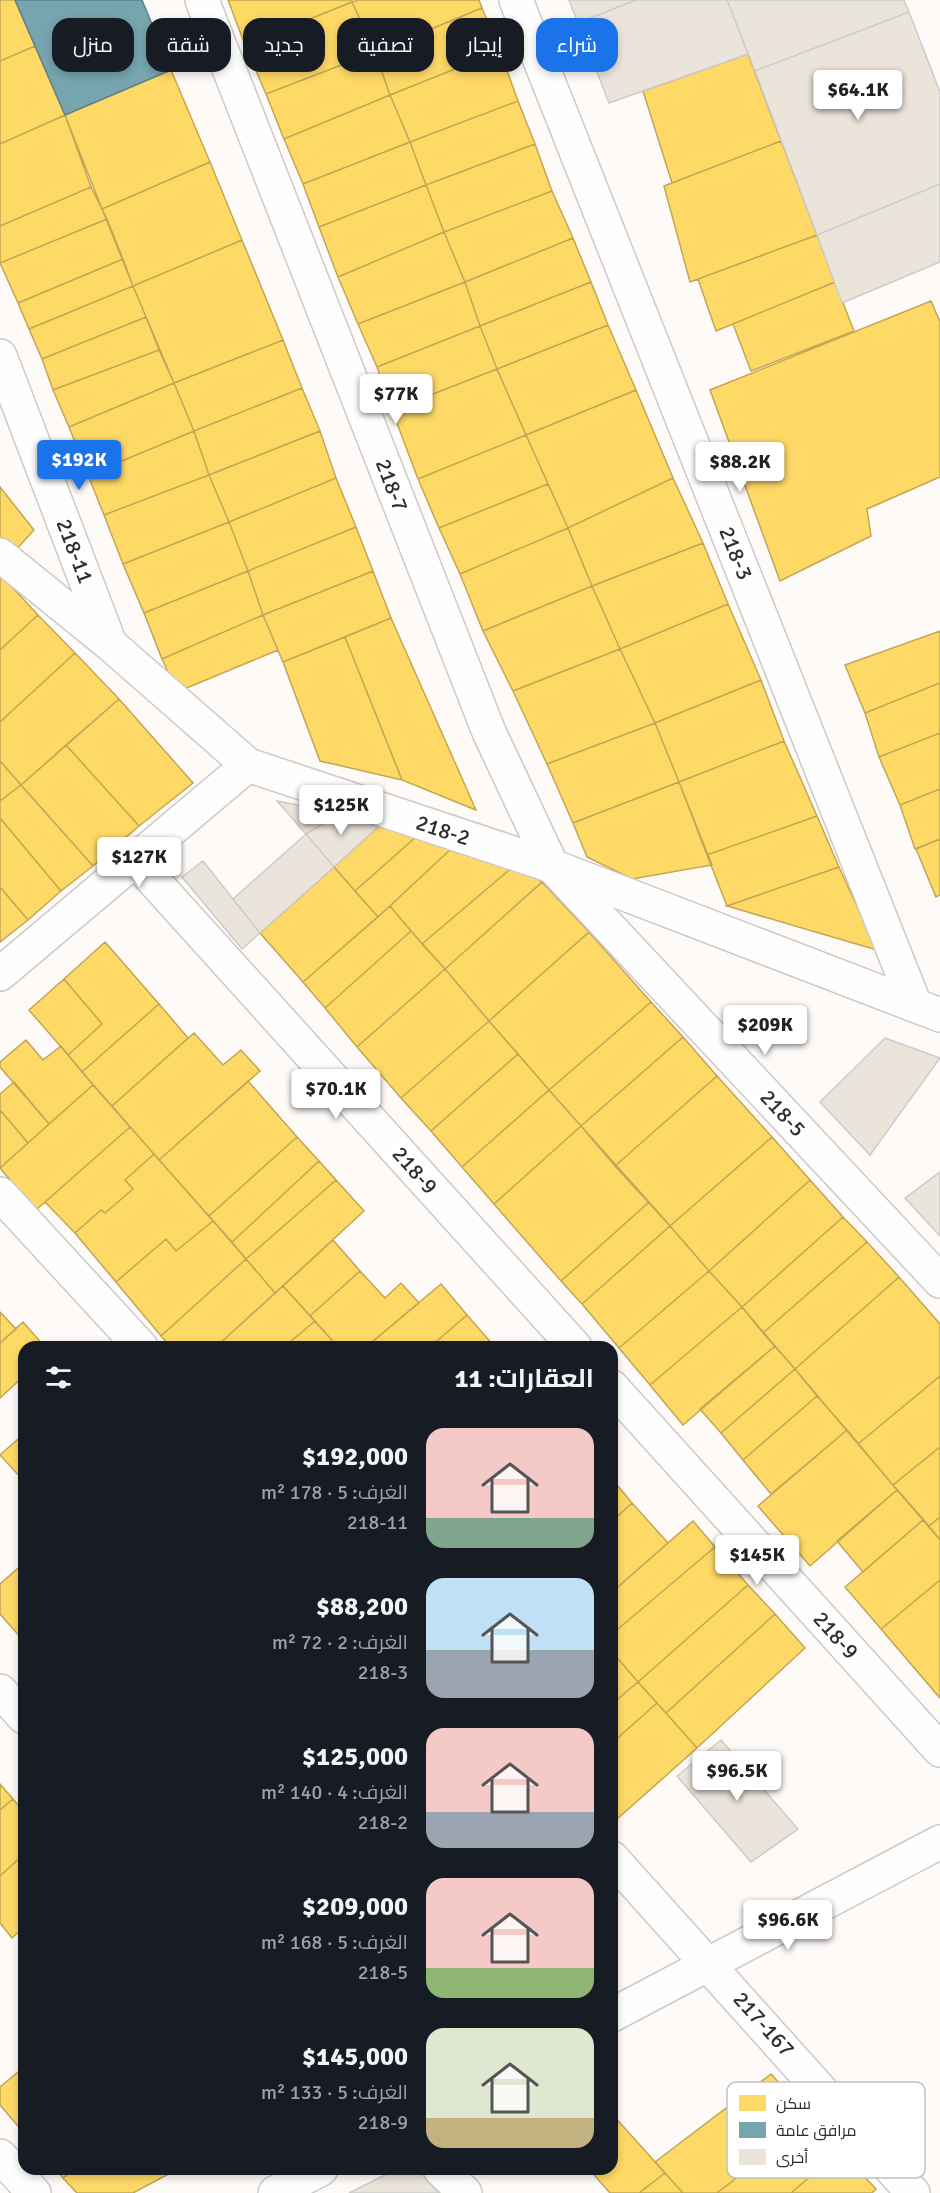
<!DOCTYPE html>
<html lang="ar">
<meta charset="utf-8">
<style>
body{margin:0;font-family:Signika,Cairo,sans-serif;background:#242831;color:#f1f3f6;direction:rtl;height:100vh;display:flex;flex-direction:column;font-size:22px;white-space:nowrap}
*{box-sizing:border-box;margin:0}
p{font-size:20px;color:#9ea1a6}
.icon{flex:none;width:33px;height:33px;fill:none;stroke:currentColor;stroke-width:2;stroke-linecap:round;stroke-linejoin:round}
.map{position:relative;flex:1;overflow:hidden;direction:ltr}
.panel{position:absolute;left:18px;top:1341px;width:600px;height:834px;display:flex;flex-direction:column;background:#171b24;border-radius:18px;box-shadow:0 3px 9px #0003;direction:rtl}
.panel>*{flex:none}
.hud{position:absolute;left:18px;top:18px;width:600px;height:54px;direction:rtl;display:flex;gap:12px}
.price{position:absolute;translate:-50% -51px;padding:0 14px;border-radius:6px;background:#fff;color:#222;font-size:20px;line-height:39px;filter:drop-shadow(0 2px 3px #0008)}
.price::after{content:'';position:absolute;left:50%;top:36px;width:18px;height:14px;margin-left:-9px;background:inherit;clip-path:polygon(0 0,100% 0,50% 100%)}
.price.current{background:#1a73e8;color:#fff}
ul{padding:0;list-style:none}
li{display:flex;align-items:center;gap:18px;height:150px;padding:0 24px}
li span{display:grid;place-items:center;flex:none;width:168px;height:120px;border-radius:18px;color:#555}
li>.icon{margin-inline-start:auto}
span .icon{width:72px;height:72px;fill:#fffc;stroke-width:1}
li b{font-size:26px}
h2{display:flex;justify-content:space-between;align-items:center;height:72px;padding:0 24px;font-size:26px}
.chip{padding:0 21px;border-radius:18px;background:#171b24;box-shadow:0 3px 9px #0003;font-size:21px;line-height:54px}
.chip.current{background:#1a73e8;color:#fff}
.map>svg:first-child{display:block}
.homes{fill:#ffd966;stroke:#c1a655;stroke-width:1.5}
.public{fill:#76a5af;stroke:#618188;stroke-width:1.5}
.building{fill:#ebe4db;stroke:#cdcbc9;stroke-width:1.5}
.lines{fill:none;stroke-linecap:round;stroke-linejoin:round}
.minor-casing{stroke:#cccac9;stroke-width:36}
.minor{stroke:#fffefe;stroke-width:33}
.labels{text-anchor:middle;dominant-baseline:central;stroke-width:6;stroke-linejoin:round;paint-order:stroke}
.street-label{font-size:22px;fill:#302e2d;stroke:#fff}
.key{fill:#fff;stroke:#c1c0c0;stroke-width:1.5}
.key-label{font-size:16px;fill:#302e2d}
</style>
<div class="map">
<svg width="940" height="2193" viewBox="0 0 940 2193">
<rect width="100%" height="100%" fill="#fdfaf8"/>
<!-- homes -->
<path class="homes" d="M0,0H15L35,46L0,61Z
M228,0H352V2L245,45Z
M358,0H479L482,8L375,52L352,2Z
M352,2L375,52L266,94L245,45Z
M482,8L500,51L390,95L375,52Z
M35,46L65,115L0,144V61Z
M500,51L518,101L410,142L390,95Z
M375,52L390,95L284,139L266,94Z
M748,54L781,141L672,183L643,91Z
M171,70L210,162L102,209L65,115Z
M390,95L410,142L303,184L284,139Z
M518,101L535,144L426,185L410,142Z
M65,115L91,187L0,226V144Z
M781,141L817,235L690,282L664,186Z
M410,142L426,185L319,227L303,184Z
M535,144L552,191L444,232L426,185Z
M210,162L242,240L133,286L102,209Z
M426,185L444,232L338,277L319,227Z
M91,187L107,219L0,263V226Z
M552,191L573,238L465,282L444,232Z
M107,219L123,259L18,303L0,263Z
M444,232L465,282L358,324L338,277Z
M817,235L835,282L716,331L698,279Z
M573,238L591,282L480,326L465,282Z
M242,240L283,340L174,383L133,286Z
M123,259L133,286L29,329L18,303Z
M465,282L480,326L377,367L358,324Z
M591,282L608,325L497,369L480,326Z
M835,282L854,331L751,371L733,324Z
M133,286L146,317L42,359L29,329Z
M931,301L940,322V477L867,509L871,536L780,581L710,390Z
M146,317L159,350L53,390L42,359Z
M608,325L636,390L526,435L497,369Z
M480,326L497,369L392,410L377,367Z
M283,340L302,388L194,431L174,383Z
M159,350L174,383L69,427L53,390Z
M497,369L526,435L418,479L392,410Z
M174,383L194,431L88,475L69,427Z
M302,388L320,431L209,475L194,431Z
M636,390L673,478L568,528L526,435Z
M194,431L209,475L104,515L88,475Z
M320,431L336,478L229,522L209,475Z
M526,435L548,484L439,528L418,479Z
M209,475L229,522L123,564L104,515Z
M336,478L356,527L248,571L229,522Z
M673,478L703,543L592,586L568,528Z
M548,484L568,528L460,574L439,528Z
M0,487L34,530L13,553L0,540Z
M229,522L248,571L144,613L123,564Z
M356,527L373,571L263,615L248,571Z
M568,528L592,586L483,631L460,574Z
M703,543L728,604L620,649L592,586Z
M248,571L263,615L162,659L144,613Z
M373,571L391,618L283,662L263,615Z
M0,574L38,615L0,650Z
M592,586L620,649L513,691L483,631Z
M728,604L761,680L655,723L620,649Z
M38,615L75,653L0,722V650Z
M263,615L278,650L177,692L162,659Z
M391,618L476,810L402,780L345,637Z
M940,631V683L865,713L845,665Z
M345,637L402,780L320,761L283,662Z
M620,649L655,723L547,764L513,691Z
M75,653L119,699L21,785L0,761V722Z
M761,680L784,741L679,782L655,723Z
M940,683V733L879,757L865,713Z
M119,699L193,783L139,826L66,745Z
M655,723L679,782L573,823L547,764Z
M940,733V789L900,805L879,757Z
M784,741L817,816L707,855L679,782Z
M66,745L139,826L93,866L21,785Z
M0,761L21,785L0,801Z
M679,782L712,865L632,879L587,857L573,823Z
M21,785L93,866L61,891L0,818V801Z
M940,789V839L915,849L900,805Z
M817,816L839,867L727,906L707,855Z
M0,818L61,891L28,920L0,887Z
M380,825L418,835L355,891L334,867Z
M418,835L453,847L378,917L355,891Z
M940,839V895L936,897L916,849Z
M453,847L515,865L422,944L390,906Z
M515,865L542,882L445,969L422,944Z
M334,867L378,917L303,982L260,933Z
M839,867L877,950L727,906Z
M542,882L589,932L489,1021L445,969Z
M0,887L28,920L0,942Z
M390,906L411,931L325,1008L303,982Z
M411,931L445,969L357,1047L325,1008Z
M589,932L651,1002L549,1090L489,1021Z
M105,942L159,1004L82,1072L68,1055L102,1024L64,979Z
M445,969L489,1021L401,1098L357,1047Z
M64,979L102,1024L68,1055L29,1010Z
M651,1002L683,1037L581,1126L549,1090Z
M159,1004L188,1038L112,1106L82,1072Z
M489,1021L518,1054L431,1131L401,1098Z
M194,1033L223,1065L241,1050L260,1071L159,1160L112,1106Z
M683,1037L717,1076L615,1166L581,1126Z
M26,1040L43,1060L61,1046L93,1085L49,1124L0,1067V1062Z
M518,1054L549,1090L462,1167L431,1131Z
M717,1076L772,1137L670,1226L615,1166Z
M248,1081L297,1137L209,1216L159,1160Z
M14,1082L49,1124L28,1143L0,1110V1094Z
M93,1085L130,1127L36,1210L0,1168Z
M549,1090L581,1126L494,1204L462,1167Z
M0,1110L28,1143L0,1168Z
M581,1126L649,1202L561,1281L494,1204Z
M130,1127L154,1154L125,1180L133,1189L105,1213L101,1210L75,1233L45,1202Z
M297,1137L319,1161L232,1242L209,1216Z
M772,1137L810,1180L709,1271L670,1226Z
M154,1154L213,1221L176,1251L166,1239L116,1282L75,1233L101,1210L105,1213L133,1189L125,1180Z
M319,1161L336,1180L246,1259L232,1242Z
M336,1180L364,1211L275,1293L246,1259Z
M810,1180L843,1217L742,1307L709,1271Z
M649,1202L670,1226L582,1304L561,1281Z
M843,1217L867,1242L763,1333L742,1307Z
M213,1221L246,1259L161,1336L116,1282L166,1239L176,1251Z
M670,1226L709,1271L619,1348L582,1304Z
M333,1240L360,1271L310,1316L283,1286Z
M867,1242L899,1277L795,1369L763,1333Z
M246,1259L275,1293L216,1347H171L161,1336Z
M360,1271L385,1298L401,1283L419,1303L366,1347H338L310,1316Z
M709,1271L742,1307L650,1385L619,1348Z
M899,1277L940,1324V1376L858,1444L795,1369Z
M441,1284L467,1315L430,1347H366Z
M283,1286L315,1321L284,1347H216Z
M742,1307L775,1346L683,1425L650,1385Z
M0,1312L16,1329L0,1343Z
M467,1315L494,1346L430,1347Z
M315,1321L338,1347H284Z
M23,1322L45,1347H24V1376L0,1398V1343Z
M775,1346L795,1369L721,1433L700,1409Z
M795,1369L817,1396L743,1460L721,1433Z
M940,1376V1447L893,1485L858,1444Z
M817,1396L847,1430L771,1494L743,1460Z
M847,1430L897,1490L810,1566L758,1506Z
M24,1434V1481L0,1455Z
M940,1447V1517L929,1526L893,1485Z
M612,1479L632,1503L612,1521Z
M897,1490L923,1520L863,1572L837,1541Z
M632,1503L668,1543L612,1592V1521Z
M940,1517V1540L929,1526Z
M923,1520L940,1540V1580L881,1629L845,1587Z
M693,1521L715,1547L612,1634V1592Z
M715,1547L748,1585L638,1682L612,1652V1634Z
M24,1563V1641L0,1614V1584Z
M940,1580V1698L881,1629Z
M748,1585L775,1614L666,1713L638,1682Z
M775,1614L805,1648L697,1748L666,1713Z
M613,1653L638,1682L612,1704V1654Z
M638,1682L657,1703L612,1743V1704Z
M657,1703L697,1748L616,1820L612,1815V1743Z
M0,1784L13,1799L0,1810Z
M13,1799L24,1812V1854L0,1876V1810Z
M24,1854V1927L12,1938L0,1923V1876Z
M24,2067V2131L23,2132L0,2105V2087Z
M771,2074L812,2119L717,2193H683L655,2162Z
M612,2114L665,2173L639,2193H610L589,2169H612Z
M812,2119L840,2151L791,2193H717Z
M840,2151L876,2189L872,2193H791Z
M56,2169H75L63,2178Z
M75,2169H178L133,2193H77L63,2178Z
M665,2173L683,2193H639Z"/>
<!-- public -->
<path class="public" d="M15,0H142L171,70L65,115Z"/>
<!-- building -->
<path class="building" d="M569,0H636L578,23Z
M636,0H727L748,54L609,103L578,23Z
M727,0H904L909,12L755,71Z
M909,12L940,92V184L817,235L755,71Z
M940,184V262L842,303L817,235Z
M277,801L340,813L306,834Z
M340,813L380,825L334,867L306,834Z
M306,834L334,867L260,933L233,899Z
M203,861L260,933L242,949L182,877Z
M885,1038L940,1058L870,1155L820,1102Z
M940,1172V1236L905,1198Z
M721,1740L798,1829L751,1862L677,1776Z
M397,2169H417L439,2193H349Z"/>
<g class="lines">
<defs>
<path id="minor" d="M202,0L489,732L552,866L940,1281
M516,0L915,1005
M0,356L110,644
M0,555L111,645L248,765L552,866L940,1015
M134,859L575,1347
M0,974L248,765
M0,1194L141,1347
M612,1387L940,1750
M0,1691L24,1717
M612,1858L913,2193
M612,2015L940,1842
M0,2156L34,2193
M440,2169L465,2193
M275,2193L321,2169"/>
</defs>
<!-- minor casing -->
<use href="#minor" class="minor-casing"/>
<!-- minor -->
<use href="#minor" class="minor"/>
</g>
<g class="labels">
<!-- street labels -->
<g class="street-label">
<text transform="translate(392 485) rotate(69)">218-7</text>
<text transform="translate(75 551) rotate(69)">218-11</text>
<text transform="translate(736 553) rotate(68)">218-3</text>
<text transform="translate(443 830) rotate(18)">218-2</text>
<text transform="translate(783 1113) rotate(47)">218-5</text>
<text transform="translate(415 1170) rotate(48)">218-9</text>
<text transform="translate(836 1635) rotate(48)">218-9</text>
<text transform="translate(764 2024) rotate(48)">217-167</text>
</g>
</g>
<!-- legend -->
<rect x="727" y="2082" width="198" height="96" rx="9" class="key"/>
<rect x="739" y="2095" width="27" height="16" fill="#ffd966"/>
<rect x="739" y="2122" width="27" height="16" fill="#76a5af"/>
<rect x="739" y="2149" width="27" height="16" fill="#ebe4db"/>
<g class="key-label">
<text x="776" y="2109">سكن</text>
<text x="776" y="2136">مرافق عامة</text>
<text x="776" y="2163">أخرى</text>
</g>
</svg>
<b class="price" style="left:858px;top:121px">$64.1K</b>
<b class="price" style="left:396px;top:425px">$77K</b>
<b class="price current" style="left:79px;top:491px">$192K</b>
<b class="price" style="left:740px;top:493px">$88.2K</b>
<b class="price" style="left:341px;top:836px">$125K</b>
<b class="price" style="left:139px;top:888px">$127K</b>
<b class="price" style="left:765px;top:1056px">$209K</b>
<b class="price" style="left:336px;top:1120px">$70.1K</b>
<b class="price" style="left:757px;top:1586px">$145K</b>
<b class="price" style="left:737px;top:1802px">$96.5K</b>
<b class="price" style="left:788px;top:1951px">$96.6K</b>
<div class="hud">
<a class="chip current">شراء</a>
<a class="chip">إيجار</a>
<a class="chip">تصفية</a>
<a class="chip">جديد</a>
<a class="chip">شقة</a>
<a class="chip">منزل</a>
</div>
<section class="panel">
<h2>العقارات: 11<svg class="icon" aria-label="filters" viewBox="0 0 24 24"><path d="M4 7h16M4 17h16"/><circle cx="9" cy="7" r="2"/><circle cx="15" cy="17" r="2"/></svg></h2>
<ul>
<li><span style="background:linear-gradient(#f6c9c9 75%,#7fa58c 0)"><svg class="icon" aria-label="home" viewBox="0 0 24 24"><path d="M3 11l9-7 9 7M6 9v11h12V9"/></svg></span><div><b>$192,000</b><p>الغرف: 5 · 178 m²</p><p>218-11</p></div></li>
<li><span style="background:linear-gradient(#bfe0f5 60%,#9aa5b1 0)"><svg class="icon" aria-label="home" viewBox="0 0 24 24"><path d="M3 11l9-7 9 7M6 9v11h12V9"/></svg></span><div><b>$88,200</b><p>الغرف: 2 · 72 m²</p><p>218-3</p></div></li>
<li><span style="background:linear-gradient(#f6c9c9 70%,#9aa5b1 0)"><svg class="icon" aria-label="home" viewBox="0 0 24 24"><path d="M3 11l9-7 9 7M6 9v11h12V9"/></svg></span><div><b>$125,000</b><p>الغرف: 4 · 140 m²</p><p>218-2</p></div></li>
<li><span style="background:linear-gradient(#f6c9c9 75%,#8fb573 0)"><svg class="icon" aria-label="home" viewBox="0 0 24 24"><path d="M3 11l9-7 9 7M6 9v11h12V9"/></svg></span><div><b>$209,000</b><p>الغرف: 5 · 168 m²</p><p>218-5</p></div></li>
<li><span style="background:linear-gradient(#dfe7d0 75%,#c2b280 0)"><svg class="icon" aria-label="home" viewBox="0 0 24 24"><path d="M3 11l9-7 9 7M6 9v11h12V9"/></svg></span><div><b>$145,000</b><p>الغرف: 5 · 133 m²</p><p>218-9</p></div></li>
</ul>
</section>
</div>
